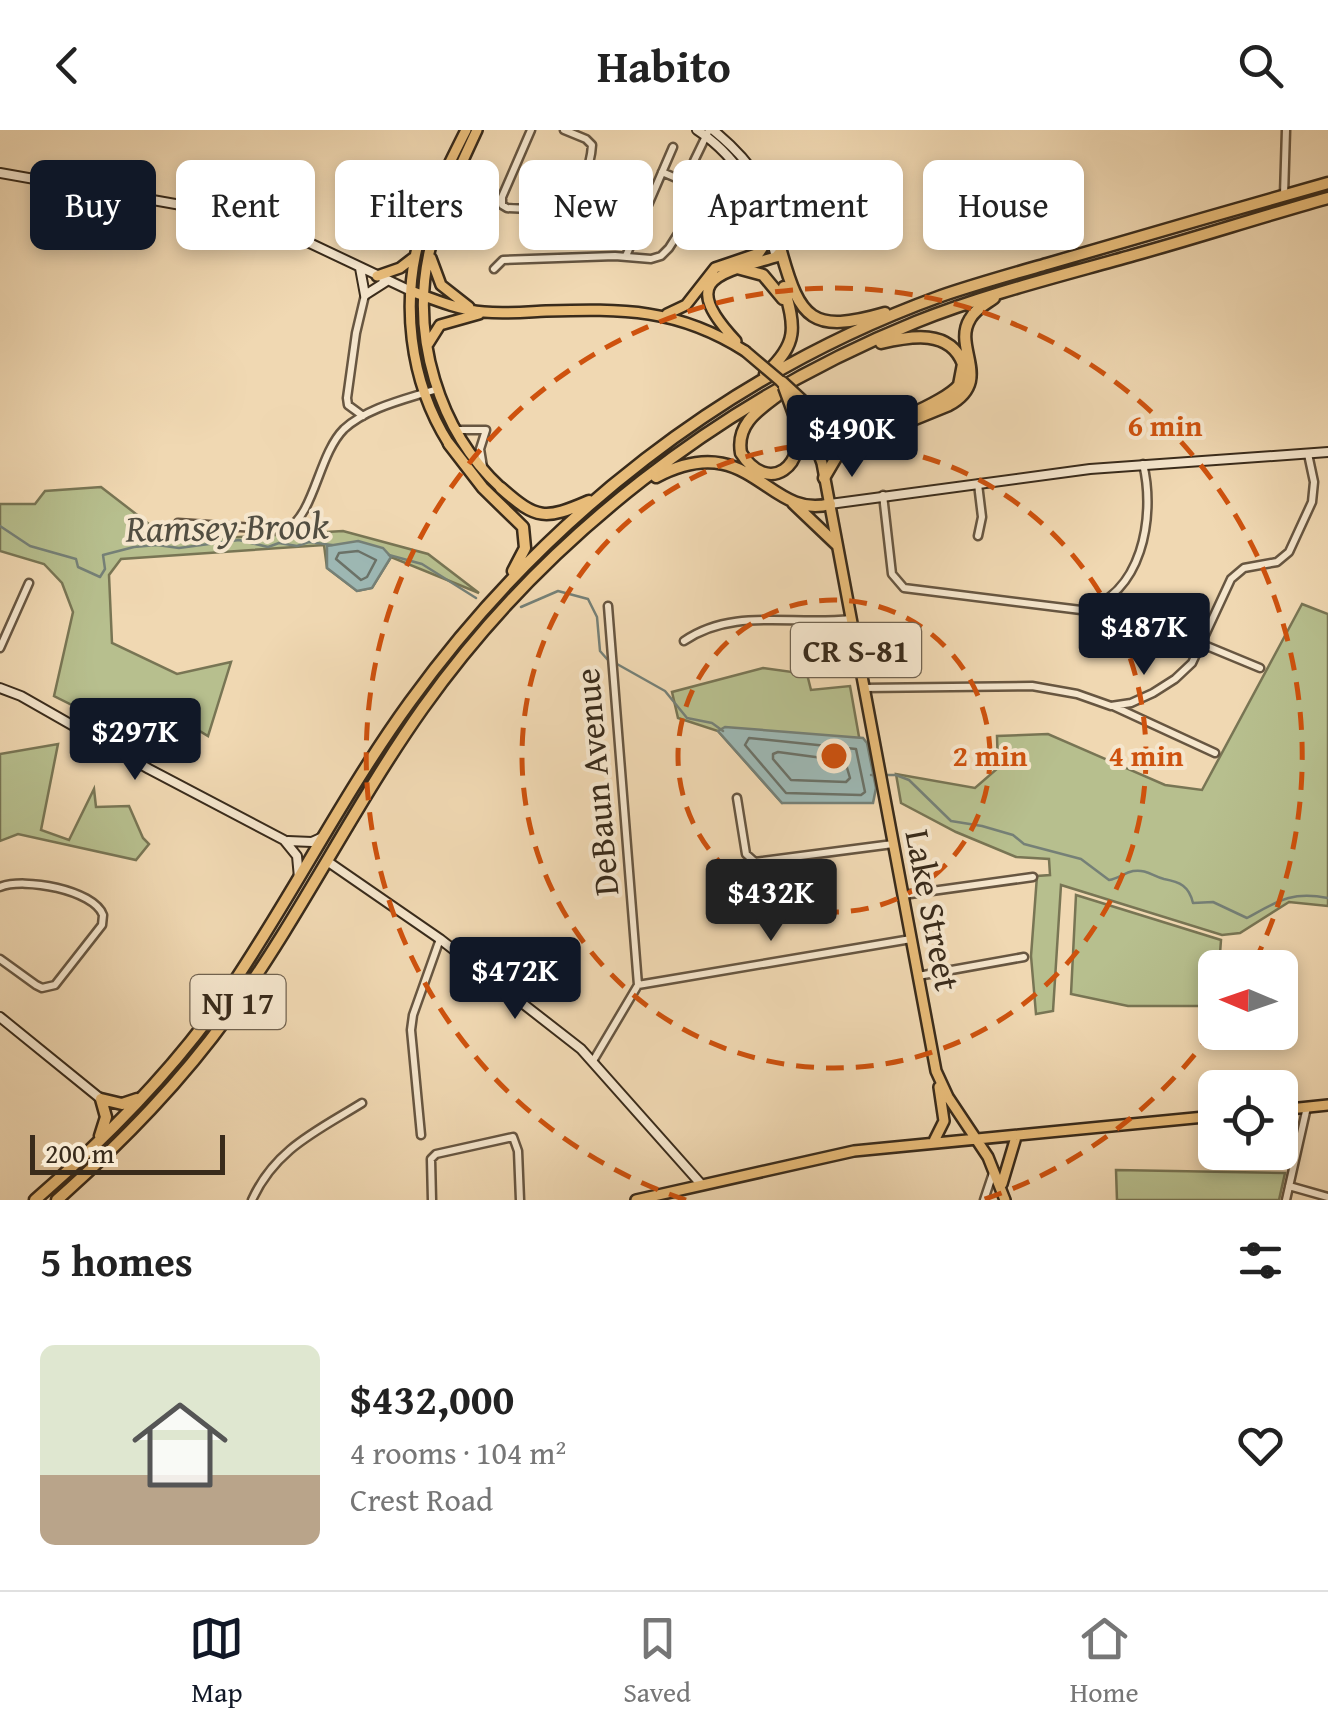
<!DOCTYPE html>
<meta charset="utf-8">
<style>
body{margin:0;font-family:"Gentium Book Plus",serif;background:#f6f6f6;color:#222;height:100vh;display:flex;flex-direction:column;font-size:38px;white-space:nowrap}
*{box-sizing:border-box;margin:0}
p{font-size:32px;color:#767676}
.icon{flex:none;width:55px;height:55px;fill:none;stroke:currentColor;stroke-width:2;stroke-linecap:round;stroke-linejoin:round}
.map{position:relative;height:1070px;overflow:hidden}
.side{display:flex;flex-direction:column;background:#fff;flex:1}
.side>*{flex:none}
.banner{position:absolute;left:30px;top:30px;width:1270px;height:90px;display:flex;gap:20px}
.needle{width:65px;rotate:272deg}
.fabs{position:absolute;left:1198px;top:820px;display:grid;gap:20px}
.fabs a{display:grid;place-items:center;width:100px;height:100px;border-radius:15px;background:#fff;box-shadow:0 5px 15px #0003;font-size:50px}
.scale{position:absolute;left:30px;bottom:25px;width:195px;box-sizing:border-box;padding-left:10px;border:5px solid #392b1b;border-top:0;font-size:28px;line-height:35px;white-space:nowrap;color:#392b1b;-webkit-text-stroke:8px #f5e6cd;paint-order:stroke}
.price{position:absolute;translate:-50% -85px;padding:0 22px;border-radius:10px;background:#111827;color:#fff;font-size:32px;line-height:65px;filter:drop-shadow(0 2px 5px #0008)}
.price::after{content:'';position:absolute;left:50%;top:60px;width:30px;height:22px;margin-left:-15px;background:inherit;clip-path:polygon(0 0,100% 0,50% 100%)}
.price.selected{background:#222;color:#fff}
ul{padding:0;list-style:none}
li{display:flex;align-items:center;gap:30px;height:250px;padding:0 40px}
li+li{border-top:2px solid #e0e0e0}
li span{display:grid;place-items:center;flex:none;width:280px;height:200px;border-radius:15px;color:#555}
li>.icon{margin-inline-start:auto}
span .icon{width:120px;height:120px;fill:#fffc;stroke-width:1}
li b{font-size:42px}
h2{display:flex;justify-content:space-between;align-items:center;height:120px;padding:0 40px;font-size:42px}
.chip{padding:0 35px;border-radius:15px;background:#fff;box-shadow:0 5px 15px #0003;font-size:35px;line-height:90px}
.chip.selected{background:#111827;color:#fff}
header{display:flex;justify-content:space-between;align-items:center;height:130px;padding:0 40px;background:#fff;font-size:45px;font-weight:700}
.tabs{display:flex;justify-content:space-around;align-items:center;height:140px;border-top:2px solid #e0e0e0;background:#fff;font-size:28px;color:#767676}
.tabs a{display:grid;justify-items:center;gap:5px}
.tabs .selected{color:#111827}
.map>svg:first-child{display:block}
.green{fill:#b7bf8e;stroke:#787554;stroke-width:2.5}
.water{fill:#9db8b4;stroke:#758077;stroke-width:2.5}
.lines{fill:none;stroke-linecap:round;stroke-linejoin:round}
.shore{stroke:#6b7268;stroke-width:2.5}
.stream{stroke:#758077;stroke-width:2.5}
.street-casing{stroke:#675641;stroke-width:11}
.secondary-casing{stroke:#392b1b;stroke-width:12}
.primary-casing{stroke:#392b1b;stroke-width:14}
.highway-casing{stroke:#392b1b;stroke-width:15}
.street{stroke:#f5e6cd;stroke-width:6}
.secondary{stroke:#f5e6cd;stroke-width:8}
.primary{stroke:#e8bc79;stroke-width:9}
.highway{stroke:#e8bc79;stroke-width:10}
.primary-bridge-casing{stroke:#392b1b;stroke-width:14;stroke-linecap:butt}
.highway-bridge-casing{stroke:#392b1b;stroke-width:15;stroke-linecap:butt}
.primary-bridge{stroke:#e8bc79;stroke-width:9}
.highway-bridge{stroke:#e8bc79;stroke-width:10}
.ring{fill:none;stroke:#ce520e;stroke-width:5;stroke-dasharray:18 12}
.labels{text-anchor:middle;dominant-baseline:central;stroke-width:8;stroke-linejoin:round;paint-order:stroke}
.shield{fill:#f5e6cd;stroke:#716350;stroke-width:2.5}
.shield-label{font-size:32px;font-weight:bold;fill:#392b1b}
.street-label{font-size:35px;fill:#392b1b;stroke:#f5e6cd}
.water-label{font-size:38px;font-style:italic;fill:#524e41;stroke:#f5e6cd}
.centre{fill:#ce520e;stroke:#f5e6cd;stroke-width:5}
.ring-label{font-size:30px;text-anchor:middle;font-weight:bold;fill:#ce520e;stroke:#f5e6cd;stroke-width:8;stroke-linejoin:round;paint-order:stroke}
</style>
<header><svg class="icon" aria-label="back" viewBox="0 0 24 24"><path d="M15 5l-7 7 7 7"/></svg>Habito<svg class="icon" aria-label="search" viewBox="0 0 24 24"><circle cx="10" cy="10" r="6"/><path d="M15 15l6 6"/></svg></header>
<div class="map">
<svg width="1328" height="1070" viewBox="0 0 1328 1070">
<rect width="100%" height="100%" fill="#f0d8b2"/>
<filter id="stains"><feTurbulence type="fractalNoise" baseFrequency=".002" numOctaves="4"/><feColorMatrix values="0 0 0 0 .2 0 0 0 0 .09 0 0 0 0 .02 0 0 0 .5 -.17"/></filter>
<radialGradient id="worn" r=".72"><stop offset=".6" stop-color="#630" stop-opacity="0"/><stop offset="1" stop-color="#630" stop-opacity=".3"/></radialGradient>
<!-- green -->
<path class="green" d="M101,357L171,411L343,401L428,424L479,463L391,427L372,458L357,461L327,438L324,415L121,429L109,445L112,513L177,544L231,532L208,606L152,572L124,601L54,566L73,482L62,453L44,434L0,421V374H35L45,361Z
M1302,474L1328,484V776L1289,772L1240,803L1222,805L1061,755L1053,881L1036,884L1031,826L1037,746L1050,745L1049,729L1016,727L956,702L901,673L896,644L975,658L998,638L997,606L1048,604L1165,655L1202,660Z
M763,538L807,544L811,560L850,556L869,663L782,673L718,601L678,588L672,562Z
M58,614L41,700L69,710L94,659L96,677L129,676L143,708L149,714L136,730L18,704L0,711V624Z
M1076,765L1221,810L1219,837L1215,838V876H1128L1071,864Z
M1116,1040L1285,1043L1279,1070H1117Z"/>
<!-- water -->
<path class="water" d="M358,411L383,418L391,427L372,458L357,461L327,438V416Z
M725,597L863,608L867,613L876,658L873,673H782L718,601Z"/>
<g class="lines">
<!-- shore -->
<path class="shore" d="M358,421L376,430L367,447L361,450L336,429L339,423Z
M749,608L856,619L865,662L861,665L786,663L745,615Z
M778,622L845,631L850,648L846,652L791,650L773,629V624Z"/>
<!-- stream -->
<path class="stream" d="M0,396L30,416L76,429L78,437L100,447L105,439L103,425L134,417L157,415L179,418L239,410L268,417L279,413L297,416L309,412L332,415
M389,425L422,434L476,468
M521,477L558,461L588,469L597,487L600,521L607,529
M617,534L665,561L687,588L712,593L723,601
M871,645H896L909,650L951,691L982,696L1013,705L1024,714L1081,729L1109,750C1119,748 1124,743 1133,741C1147,739 1152,746 1164,749C1180,752 1189,756 1193,773L1213,772L1247,788C1278,771 1291,761 1328,768"/>
<defs>
<path id="street" d="M531,0L502,67V75L507,78C551,82 589,64 592,15L586,9L564,0
M662,42L676,48L693,47
M1284,65L1286,0
M697,70C713,75 718,95 720,110
M626,126L673,17
M494,139L503,130L615,126L651,129L661,126L669,118L695,77L694,31L709,0
M363,286L348,275L347,268L356,203L365,165
M457,300H486L480,319L483,337
M883,365L892,444L904,458L1081,480C1142,467 1156,386 1143,334
M178,393L286,400C315,384 318,325 344,299C368,277 407,269 437,259
M978,406L982,387L978,354
M684,511C733,477 793,496 850,489
M1202,514L1260,538
M0,518L29,453
M863,558L1032,556L1077,564L1111,576L1131,573L1153,563L1175,549L1192,533L1231,449L1244,438L1277,432L1289,422L1312,372L1314,352L1308,324
M1113,576L1215,623
M737,668L746,724L755,732L893,714
M0,757C24,747 94,760 103,785L102,795L55,855L42,858L36,855L0,829
M903,765L1033,747
M918,846L1024,827
M638,855L911,809
M593,931L638,855L608,476
M421,1005L411,900L413,885L440,809
M1289,1056L1328,1067
M252,1070C275,1019 317,1001 362,973
M432,1070L431,1029L436,1024L513,1007L518,1021L520,1070
M984,1070L994,1040
M1286,1070L1307,977"/>
<path id="secondary" d="M697,0C743,30 763,75 776,127
M713,0C739,21 764,49 773,82C777,95 777,108 781,121
M0,43L243,86L280,99L411,161
M764,60L773,39
M360,138L365,165L387,151
M830,374L1090,339L1328,322
M0,558L21,566L149,639L284,710L297,726L299,748
M288,711L312,712L323,707
M327,731L440,809L581,919L701,1054
M0,887L101,969"/>
<path id="primary" d="M477,0C459,39 439,80 429,123C411,206 438,300 501,358
M431,128L441,155L469,177
M377,146L400,138L413,128
M411,161C435,170 459,180 484,182C505,184 525,182 546,181C623,179 677,178 745,221
M667,184L686,175L715,138L759,123L765,114L767,98
M736,211C679,150 716,144 776,127L781,121
M428,214L440,195L479,184
M803,281L822,333L936,941L948,967L988,1027L1005,1070
M449,314C409,251 400,170 422,99C433,65 450,32 466,0
M1280,980L1328,975
M933,1013L944,991L939,957
M1002,1054L1016,1007
M636,1070L854,1021L1215,986"/>
<path id="highway" d="M781,121C800,190 812,204 885,183
M737,138L763,145L783,169
M765,244C799,213 795,198 784,157
M777,266C757,281 736,295 741,323C768,366 810,337 795,287
M810,278C822,290 833,300 851,302C872,303 946,272 959,255L963,234C950,199 911,206 881,213
M449,314L483,358L523,397L525,418L513,441
M656,347C751,297 767,391 830,374
M824,348L841,319L949,275C994,250 952,218 970,189C975,179 986,174 994,168
M501,358C537,390 545,390 589,371
M793,373L836,414
M101,969L122,974L137,969
M100,1006L106,987L101,969
M35,1070C104,1010 169,945 222,870C289,773 341,667 410,572C542,389 728,243 941,166C976,154 1012,144 1047,134C1141,106 1234,80 1328,53
M57,1070C123,1011 183,950 234,878C303,781 355,674 423,578C544,407 723,270 916,192C986,164 1060,146 1134,125C1199,107 1263,86 1328,68"/>
</defs>
<!-- street casing -->
<use href="#street" class="street-casing"/>
<!-- secondary casing -->
<use href="#secondary" class="secondary-casing"/>
<!-- primary casing -->
<use href="#primary" class="primary-casing"/>
<!-- highway casing -->
<use href="#highway" class="highway-casing"/>
<!-- street -->
<use href="#street" class="street"/>
<!-- secondary -->
<use href="#secondary" class="secondary"/>
<!-- primary -->
<use href="#primary" class="primary"/>
<!-- highway -->
<use href="#highway" class="highway"/>
<defs>
<path id="primary-bridge" d="M745,221L784,254"/>
<path id="highway-bridge" d="M782,252L810,278
M784,257L795,287"/>
</defs>
<!-- primary-bridge casing -->
<use href="#primary-bridge" class="primary-bridge-casing"/>
<!-- highway-bridge casing -->
<use href="#highway-bridge" class="highway-bridge-casing"/>
<!-- primary-bridge -->
<use href="#primary-bridge" class="primary-bridge"/>
<!-- highway-bridge -->
<use href="#highway-bridge" class="highway-bridge"/>
</g>
<!-- distance rings -->
<g class="ring">
<circle cx="834" cy="626" r="156"/>
<circle cx="834" cy="626" r="312"/>
<path d="M1213 901A468 468 0 0 1 982 1070M686 1070A468 468 0 1 1 1253 835"/>
</g>
<g class="labels">
<!-- shield labels -->
<g class="shield">
<rect x="791" y="493" width="130" height="54" rx="8"/>
<rect x="190.5" y="845" width="95" height="54" rx="8"/>
</g>
<g class="shield-label">
<text x="856" y="520">CR S-81</text>
<text x="238" y="872">NJ 17</text>
</g>
<!-- street labels -->
<g class="street-label">
<text transform="translate(596 652) rotate(-95)">DeBaun Avenue</text>
<text transform="translate(933 780) rotate(79)">Lake Street</text>
</g>
<!-- water labels -->
<g class="water-label">
<text transform="translate(227 396) rotate(-1)">Ramsey Brook</text>
</g>
</g>
<circle cx="834" cy="626" r="15" class="centre"/>
<g class="ring-label">
<text x="1165" y="306">6 min</text>
<text x="990" y="636">2 min</text>
<text x="1146" y="636">4 min</text>
</g>
<rect width="100%" height="100%" filter="url(#stains)"/>
<rect width="100%" height="100%" fill="url(#worn)"/>
</svg>
<div class="fabs">
<a><svg class="needle" viewBox="-14 -14 28 28"><path d="M0-13l5 13h-10z" fill="#e53935"/><path d="M0 13l5-13h-10z" fill="#767676"/></svg></a>
<a><svg class="icon" aria-label="locate" viewBox="0 0 24 24"><circle cx="12" cy="12" r="6"/><path d="M12 2v4M12 18v4M2 12h4M18 12h4"/></svg></a>
</div>
<div class="scale">200 m</div>
<b class="price" style="left:852px;top:350px">$490K</b>
<b class="price" style="left:1144px;top:548px">$487K</b>
<b class="price" style="left:135px;top:653px">$297K</b>
<b class="price selected" style="left:771px;top:814px">$432K</b>
<b class="price" style="left:515px;top:892px">$472K</b>
<div class="banner">
<a class="chip selected">Buy</a>
<a class="chip">Rent</a>
<a class="chip">Filters</a>
<a class="chip">New</a>
<a class="chip">Apartment</a>
<a class="chip">House</a>
</div>
</div>
<section class="side">
<h2>5 homes<svg class="icon" aria-label="filters" viewBox="0 0 24 24"><path d="M4 7h16M4 17h16"/><circle cx="9" cy="7" r="2"/><circle cx="15" cy="17" r="2"/></svg></h2>
<ul>
<li><span style="background:linear-gradient(#dfe7d0 65%,#b9a48a 0)"><svg class="icon" aria-label="home" viewBox="0 0 24 24"><path d="M3 11l9-7 9 7M6 9v11h12V9"/></svg></span><div><b>$432,000</b><p>4 rooms · 104 m²</p><p>Crest Road</p></div><svg class="icon" aria-label="heart" viewBox="0 0 24 24"><path d="M12 20l-8-8c-3-5 5-10 8-4 3-6 11-1 8 4z"/></svg></li>
</ul>
</section>
<nav class="tabs">
<a class="selected"><svg class="icon" aria-label="map" viewBox="0 0 24 24"><path d="M3 6l6-2 6 2 6-2v14l-6 2-6-2-6 2zM9 4v14M15 6v14"/></svg>Map</a>
<a><svg class="icon" aria-label="saved" viewBox="0 0 24 24"><path d="M7 4h10v16l-5-4-5 4z"/></svg>Saved</a>
<a><svg class="icon" aria-label="home" viewBox="0 0 24 24"><path d="M3 11l9-7 9 7M6 9v11h12V9"/></svg>Home</a>
</nav>
